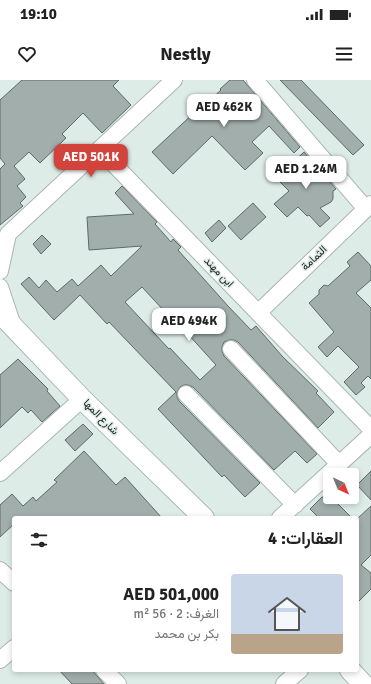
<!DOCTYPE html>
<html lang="ar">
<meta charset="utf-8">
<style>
body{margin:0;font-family:Signika,Vazirmatn,sans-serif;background:#f2f2f2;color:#222;direction:rtl;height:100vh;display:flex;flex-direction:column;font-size:15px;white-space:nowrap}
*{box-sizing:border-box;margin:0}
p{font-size:13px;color:#767676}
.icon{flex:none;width:22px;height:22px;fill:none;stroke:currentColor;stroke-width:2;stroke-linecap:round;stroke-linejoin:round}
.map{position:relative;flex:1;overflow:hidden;direction:ltr}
.sheet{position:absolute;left:12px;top:436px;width:347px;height:156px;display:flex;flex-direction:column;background:#fff;border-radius:4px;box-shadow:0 2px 6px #0003;direction:rtl}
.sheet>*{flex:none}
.needle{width:26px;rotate:137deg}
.tools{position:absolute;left:323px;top:388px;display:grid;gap:8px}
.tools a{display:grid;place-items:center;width:36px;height:36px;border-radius:4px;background:#fff;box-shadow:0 2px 6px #0003;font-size:20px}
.price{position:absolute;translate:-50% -34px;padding:0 9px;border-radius:8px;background:#fff;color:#222;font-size:13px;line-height:26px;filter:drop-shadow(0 1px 2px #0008)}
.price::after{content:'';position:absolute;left:50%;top:24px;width:12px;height:9px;margin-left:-6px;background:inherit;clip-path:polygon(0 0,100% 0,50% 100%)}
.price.selected{background:#d2443b;color:#fff}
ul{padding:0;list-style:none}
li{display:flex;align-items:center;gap:12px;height:100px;padding:0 16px}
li+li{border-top:1px solid #e0e0e0}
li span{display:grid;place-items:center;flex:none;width:112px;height:80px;border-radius:4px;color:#555}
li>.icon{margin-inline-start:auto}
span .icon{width:48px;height:48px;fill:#fffc;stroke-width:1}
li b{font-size:17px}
h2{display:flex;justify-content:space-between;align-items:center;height:48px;padding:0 16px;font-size:17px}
.status{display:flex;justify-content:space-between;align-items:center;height:28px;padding:0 20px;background:#fff;direction:ltr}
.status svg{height:11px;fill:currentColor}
header{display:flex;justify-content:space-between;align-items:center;height:52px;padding:0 16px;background:#fff;font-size:18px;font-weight:700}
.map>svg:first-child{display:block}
.building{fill:#a1aeab;stroke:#5e6a67;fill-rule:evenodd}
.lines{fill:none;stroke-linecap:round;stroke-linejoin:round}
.minor-casing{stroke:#a9b6b3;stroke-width:18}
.tertiary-casing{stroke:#a9b6b3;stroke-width:22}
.minor{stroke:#fff;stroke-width:16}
.tertiary{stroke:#fff;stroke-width:20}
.labels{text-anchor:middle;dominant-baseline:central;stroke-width:3;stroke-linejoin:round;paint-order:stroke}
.street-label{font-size:11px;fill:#212625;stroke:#deece8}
</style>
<div class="status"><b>19:10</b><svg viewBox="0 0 49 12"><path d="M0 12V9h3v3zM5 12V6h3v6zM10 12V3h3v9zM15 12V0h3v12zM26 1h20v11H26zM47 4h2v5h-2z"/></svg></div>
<header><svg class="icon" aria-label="menu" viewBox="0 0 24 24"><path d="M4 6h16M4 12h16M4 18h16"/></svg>Nestly<svg class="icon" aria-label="heart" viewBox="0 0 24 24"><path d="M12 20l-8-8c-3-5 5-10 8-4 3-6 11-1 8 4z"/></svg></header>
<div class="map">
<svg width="371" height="604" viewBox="0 0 371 604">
<rect width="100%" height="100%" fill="#deece8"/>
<!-- building -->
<path class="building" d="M22,0H119L113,6L131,25L102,53L83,33L62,54L66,58L40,83L29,72L14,86L25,99L17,106L26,117L20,123L23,126L0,145V89L5,84L0,78V20Z
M230,0H243L300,67L294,73L269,46L252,62L263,73L245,90L212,56L173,94L152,72L196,31L197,32L221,10L220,9Z
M280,0H301L364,65L353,75Z
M304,72L336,109L333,111V119L331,122L320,128L330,138L320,147L309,135L307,136L298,127L287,137L274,124L289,111L276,98Z
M122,106L157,142L155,144L171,162L173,159L181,167L178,170L228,226L251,250L256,246L282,276L318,311L316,313L334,332L318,348L238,262L234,260H229L224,262L222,267V271L224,276L317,374L307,383L295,371L274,390L193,307L188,305H184L180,307L177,312V317L179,321L260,403L245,417L224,395L222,397L158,329L176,312L109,242L107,244L80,215L54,240L21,204L29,197L39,208L46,200L57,212L72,199L78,206L101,185L111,196L142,166L89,170L87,137L134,134L115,113ZM142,207L166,233L168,232L216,285L200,300L170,268L169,269L125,222Z
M253,123L266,137L241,160L228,146Z
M219,140L226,148L212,162L205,153Z
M42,155L51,164L41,174L33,164Z
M358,172L371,186V200L356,213L371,228V299L368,296L361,303L365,307L356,315L344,302L359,287L338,266L327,277L318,267L334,252L309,223L319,214V210L324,205L328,206L350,186L347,182Z
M18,279L48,309L47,311L60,326L42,342L31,330L28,333L22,327L0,348V295Z
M83,344L93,354L75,371L65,360Z
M84,371L116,405L125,397L162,438H14V444L0,457V425L12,414L23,426L33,417L36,421L57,402L54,400Z
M371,391V420L357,405Z
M322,417H343L337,423L352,438H319L310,429Z
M371,426V475L361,485L371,493V509L357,523V439Z
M59,590H92L104,604H72Z"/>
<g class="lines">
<defs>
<path id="minor" d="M255,0L366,129
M100,70L371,349
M0,191L8,154L174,0
M0,207L13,246
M258,233L371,124
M231,269L339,384
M186,314L295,425
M0,393L82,319
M280,438L371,355
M0,490L14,503
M0,580L14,568
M104,590L118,604
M284,604L300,590"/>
<path id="tertiary" d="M0,233L82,319L204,438
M350,590L363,604"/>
</defs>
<!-- minor casing -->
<use href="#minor" class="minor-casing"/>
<!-- tertiary casing -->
<use href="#tertiary" class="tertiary-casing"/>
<!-- minor -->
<use href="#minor" class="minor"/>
<!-- tertiary -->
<use href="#tertiary" class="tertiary"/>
</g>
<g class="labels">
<!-- street labels -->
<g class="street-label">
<text transform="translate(314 178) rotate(-44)">الثمامة</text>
<text transform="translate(219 192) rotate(46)">ابن مهند</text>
<text transform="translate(101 337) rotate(45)">شارع المها</text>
</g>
</g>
</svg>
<div class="tools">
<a><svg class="needle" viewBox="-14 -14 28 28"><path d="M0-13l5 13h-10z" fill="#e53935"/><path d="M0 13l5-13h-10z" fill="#767676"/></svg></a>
</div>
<b class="price" style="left:224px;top:48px">AED 462K</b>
<b class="price selected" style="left:91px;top:98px">AED 501K</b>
<b class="price" style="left:306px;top:110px">AED 1.24M</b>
<b class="price" style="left:189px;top:262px">AED 494K</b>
<section class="sheet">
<h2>العقارات: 4<svg class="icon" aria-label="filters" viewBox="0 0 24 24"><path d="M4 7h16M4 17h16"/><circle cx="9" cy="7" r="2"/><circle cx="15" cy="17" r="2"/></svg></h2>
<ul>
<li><span style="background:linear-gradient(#c9d6e8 75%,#b9a48a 0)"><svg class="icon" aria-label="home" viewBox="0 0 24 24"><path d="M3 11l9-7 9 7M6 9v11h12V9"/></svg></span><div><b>AED 501,000</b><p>الغرف: 2 · 56 m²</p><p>بكر بن محمد</p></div></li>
</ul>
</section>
</div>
